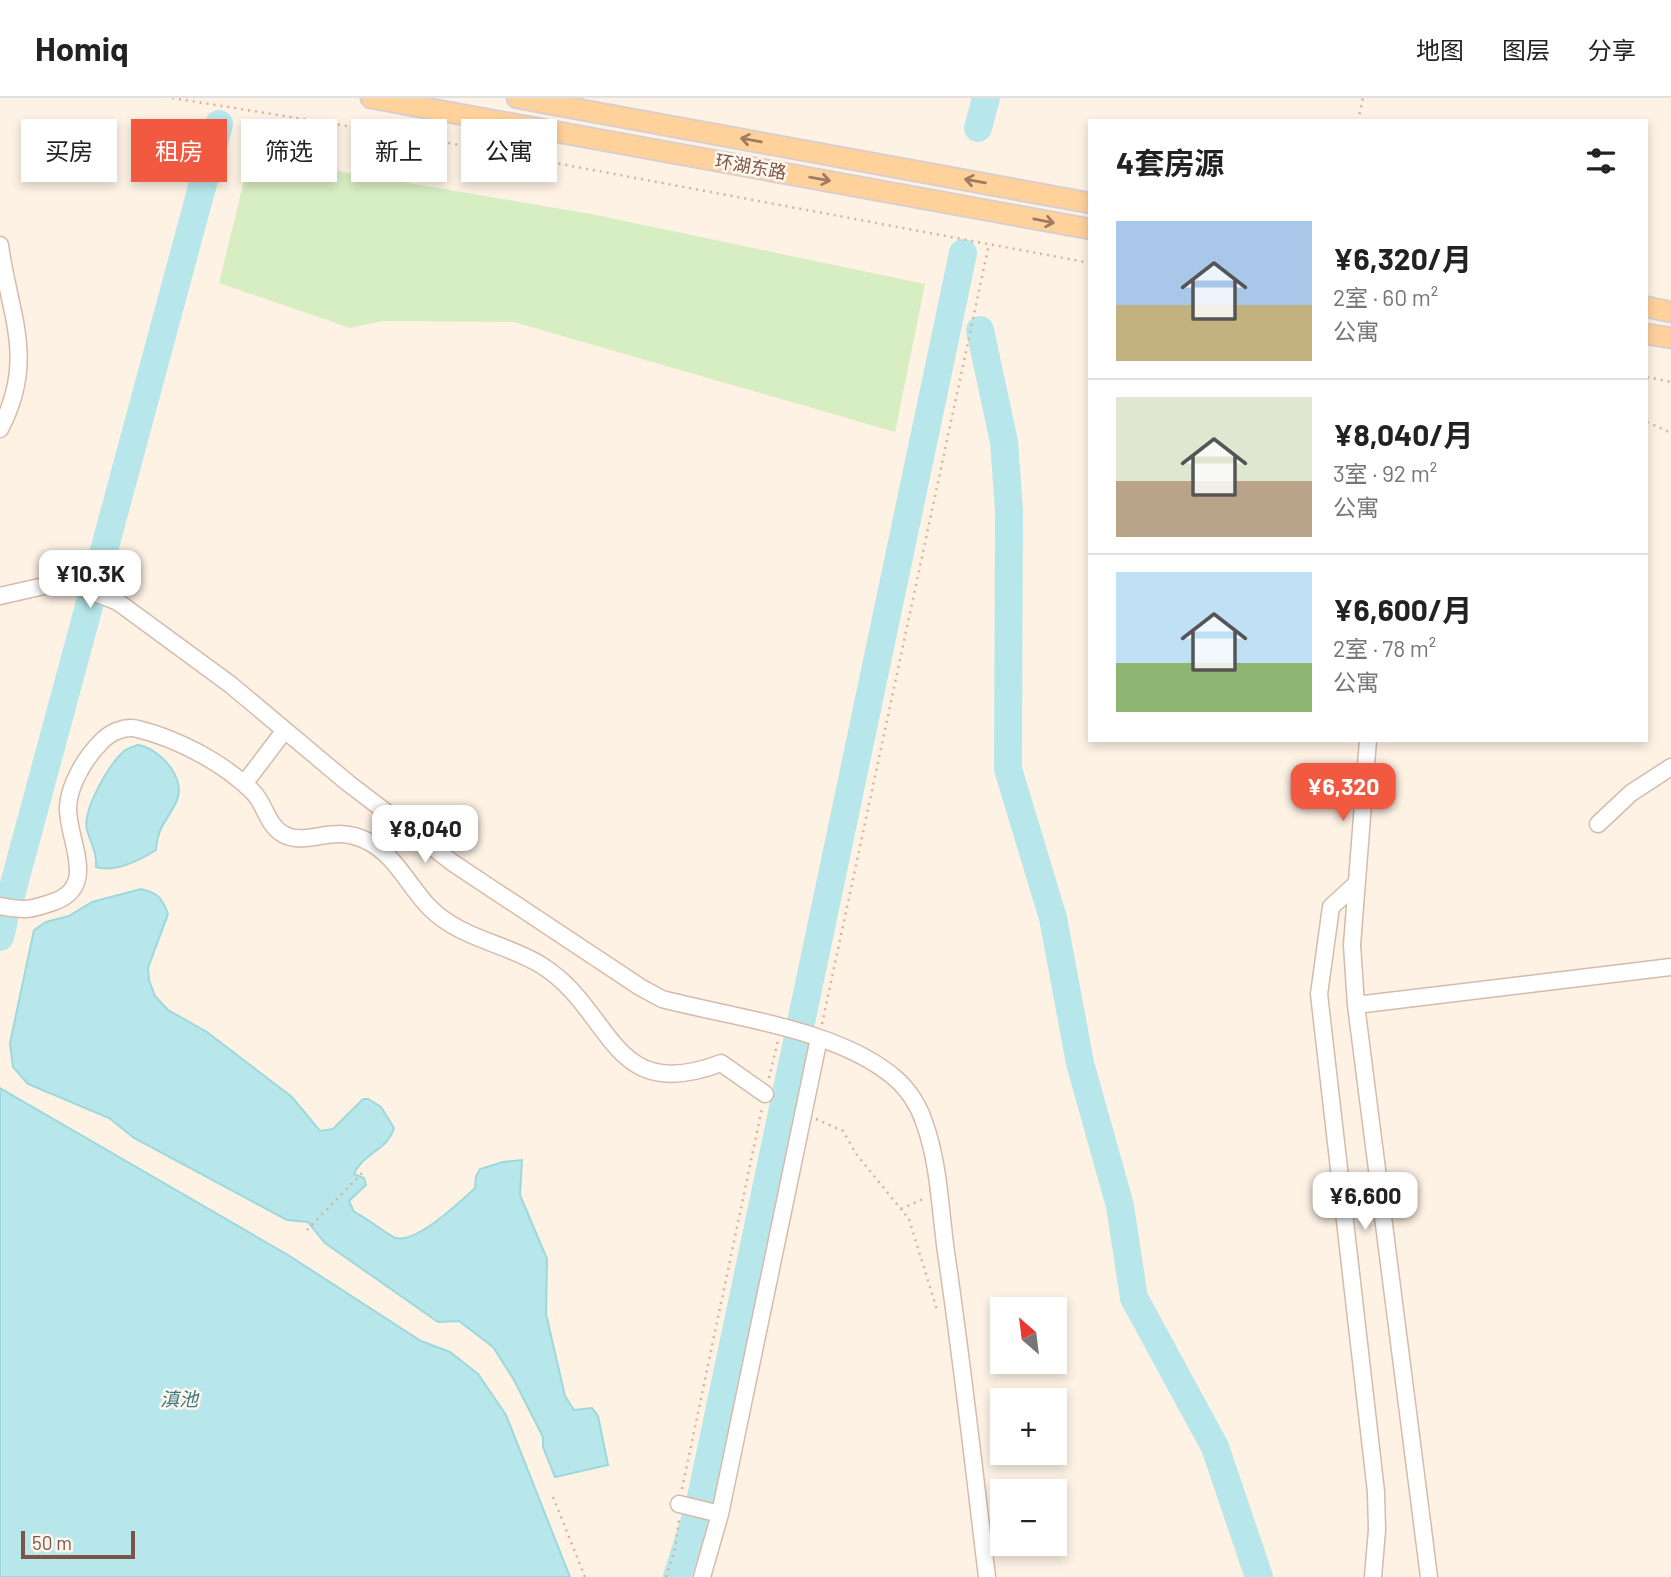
<!DOCTYPE html>
<html lang="zh">
<meta charset="utf-8">
<style>
body{margin:0;font-family:Barlow,"Noto Sans SC",sans-serif;background:#f2f2f2;color:#222;height:100vh;display:flex;flex-direction:column;font-size:26px;white-space:nowrap}
*{box-sizing:border-box;margin:0}
p{font-size:23px;color:#767676}
.icon{flex:none;width:38px;height:38px;fill:none;stroke:currentColor;stroke-width:2;stroke-linecap:round;stroke-linejoin:round}
.map{position:relative;flex:1;overflow:hidden}
.sheet{position:absolute;left:1088px;top:21px;width:560px;height:623px;display:flex;flex-direction:column;background:#fff;border-radius:0px;box-shadow:0 4px 10px #0003}
.sheet>*{flex:none}
.top-card{position:absolute;left:21px;top:21px;width:665px;height:63px;display:flex;gap:14px}
.needle{width:46px;rotate:332deg}
.buttons{position:absolute;left:990px;top:1199px;display:grid;gap:14px}
.buttons a{display:grid;place-items:center;width:77px;height:77px;border-radius:0px;background:#fff;box-shadow:0 4px 10px #0003;font-size:35px}
.scale{position:absolute;left:21px;bottom:18px;width:114px;box-sizing:border-box;padding-left:7px;border:4px solid #7a5548;border-top:0;font-size:19px;line-height:24px;white-space:nowrap;color:#7a5548;-webkit-text-stroke:5px #fff6ed;paint-order:stroke}
.price{position:absolute;translate:-50% -60px;padding:0 16px;border-radius:14px;background:#fff;color:#222;font-size:23px;line-height:46px;filter:drop-shadow(0 2px 4px #0008)}
.price::after{content:'';position:absolute;left:50%;top:42px;width:21px;height:16px;margin-left:-10px;background:inherit;clip-path:polygon(0 0,100% 0,50% 100%)}
.price.on{background:#f15941;color:#fff}
ul{padding:0;list-style:none}
li{display:flex;align-items:center;gap:21px;height:175px;padding:0 28px}
li+li{border-top:2px solid #e0e0e0}
li span{display:grid;place-items:center;flex:none;width:196px;height:140px;border-radius:0px;color:#555}
li>.icon{margin-inline-start:auto}
span .icon{width:84px;height:84px;fill:#fffc;stroke-width:1}
li b{font-size:30px}
h2{display:flex;justify-content:space-between;align-items:center;height:84px;padding:0 28px;font-size:30px}
.chip{padding:0 24px;border-radius:0px;background:#fff;box-shadow:0 4px 10px #0003;font-size:24px;line-height:63px}
.chip.on{background:#f15941;color:#fff}
header{display:flex;align-items:center;gap:42px;box-sizing:border-box;height:98px;padding:0 35px;background:#fff;border-bottom:2px solid #e0e0e0}
header strong{font-size:33px}
nav{display:flex;gap:38px;margin-inline-start:auto;font-size:24px}
.map>svg:first-child{display:block}
.green{fill:#d7edc2}
.water{fill:#b7e7ea;stroke:#9dd8dc;stroke-width:2}
.lines{fill:none;stroke-linecap:round;stroke-linejoin:round}
.river{stroke:#b7e7ea;stroke-width:28}
.minor-casing{stroke:#d4bbac;stroke-width:19}
.major-casing{stroke:#dacfcc;stroke-width:23}
.path{stroke:#dbb09d;stroke-width:2.5;stroke-dasharray:2 5;stroke-linecap:butt}
.minor{stroke:#fff;stroke-width:16}
.major{stroke:#ffd19b;stroke-width:19}
.oneway{stroke:#a27a61}
.labels{text-anchor:middle;dominant-baseline:central;stroke-width:5;stroke-linejoin:round;paint-order:stroke}
.street-label{font-size:18px;fill:#7a5548;stroke:#fff6ed}
.water-label{font-size:19px;font-style:italic;fill:#3a7a80;stroke:#fff6ed}
</style>
<header>
<strong>Homiq</strong>
<nav><a>地图</a><a>图层</a><a>分享</a></nav>
</header>
<div class="map">
<svg width="1671" height="1479" viewBox="0 0 1671 1479">
<rect width="100%" height="100%" fill="#fef2e5"/>
<!-- green -->
<path class="green" d="M250,58L591,116L925,186L895,334L514,224L383,223L350,230L219,185Z"/>
<!-- water -->
<path class="water" d="M138,647C159,650 186,679 177,702C168,723 158,726 156,752C140,762 115,775 96,769C97,754 91,746 87,732C82,712 109,667 123,654C127,650 133,649 138,647Z
M141,791C158,795 162,800 168,816L148,870L149,882L155,898L168,912L207,934L292,999L320,1033L333,1031L363,1001H368L381,1009L394,1030C388,1052 362,1056 354,1076L364,1080L366,1087L349,1103L354,1114C366,1119 390,1139 396,1140C417,1145 460,1104 475,1090L476,1078L480,1071L503,1064L522,1062L520,1097L547,1161L546,1216L565,1298L574,1312L592,1310L598,1318L608,1367L555,1379L543,1349V1339L514,1282L493,1249L459,1223L438,1224L325,1145L308,1124L287,1122L134,1040L109,1020L28,986L13,969L10,945L34,832L46,824L69,818L92,804Z
M0,990L288,1157L421,1243L450,1254L478,1276L506,1317L570,1479H0Z"/>
<g class="lines">
<!-- river -->
<path class="river" d="M978,30L986,0
M980,232L1004,344L1009,412L1008,671L1053,820L1080,965L1120,1108L1134,1200L1215,1349L1259,1479
M10,801L219,26
M0,839L4,822
M677,1479L699,1409L963,155"/>
<defs>
<path id="minor" d="M0,147C9,216 37,261 0,331
M0,498L57,485L75,487L118,504L231,587L348,685L453,765L640,889L662,901C734,920 838,931 895,980C908,991 919,1008 924,1024C939,1064 940,1111 946,1154C962,1262 974,1371 987,1479
M1368,642L1352,847L1356,907L1429,1479
M244,686L285,632
M1598,726L1631,695L1671,669
M1357,785L1331,809L1319,896L1376,1394L1377,1432L1373,1479
M0,808C25,813 31,812 56,803C98,786 67,742 68,709C69,687 85,660 101,644C109,635 125,627 138,631C178,641 224,665 253,694C265,706 267,727 283,736C307,750 334,724 369,744C396,758 409,789 430,810C461,841 505,845 541,867C614,912 609,1008 721,965L765,996
M1356,907L1671,869
M679,1406L720,1416
M702,1479L720,1416L819,940"/>
<path id="major" d="M371,0L1090,131
M517,0L1090,105
M1647,209L1671,214
M1647,236L1671,240"/>
</defs>
<!-- minor casing -->
<use href="#minor" class="minor-casing"/>
<!-- major casing -->
<use href="#major" class="major-casing"/>
<!-- path -->
<path class="path" d="M172,0L422,40L1090,165
M1358,23L1363,0
M1647,279L1671,284
M1647,324L1671,335
M822,926L989,146
M769,980L778,942
M816,1021L843,1033L857,1057L909,1121L937,1212
M901,1111L923,1101
M307,1132L363,1074
M682,1391L762,1010
M553,1399L585,1479
M666,1479L675,1451L679,1422"/>
<!-- minor -->
<use href="#minor" class="minor"/>
<!-- major -->
<use href="#major" class="major"/>
</g>
<!-- one-way arrows -->
<defs><path id="oneway-shaft" d="M-6 0H5M1.5-3L5.5 0L1.5 3" fill="none" stroke-width="1.6" stroke-linecap="round" stroke-linejoin="round" transform="scale(1.75)"/></defs>
<g class="oneway">
<use href="#oneway-shaft" transform="translate(751 42) rotate(-170)"/>
<use href="#oneway-shaft" transform="translate(820 81) rotate(10)"/>
<use href="#oneway-shaft" transform="translate(975 83) rotate(-170)"/>
<use href="#oneway-shaft" transform="translate(1044 123) rotate(11)"/>
</g>
<g class="labels">
<!-- street labels -->
<g class="street-label">
<text transform="translate(751 68) rotate(10)">环湖东路</text>
</g>
<!-- water labels -->
<g class="water-label">
<text x="179" y="1300">滇池</text>
</g>
</g>
</svg>
<div class="buttons">
<a><svg class="needle" viewBox="-14 -14 28 28"><path d="M0-13l5 13h-10z" fill="#e53935"/><path d="M0 13l5-13h-10z" fill="#767676"/></svg></a>
<a>+</a>
<a>−</a>
</div>
<div class="scale">50 m</div>
<b class="price" style="left:90px;top:512px">¥10.3K</b>
<b class="price on" style="left:1343px;top:725px">¥6,320</b>
<b class="price" style="left:425px;top:767px">¥8,040</b>
<b class="price" style="left:1365px;top:1134px">¥6,600</b>
<div class="top-card">
<a class="chip">买房</a>
<a class="chip on">租房</a>
<a class="chip">筛选</a>
<a class="chip">新上</a>
<a class="chip">公寓</a>
</div>
<section class="sheet">
<h2>4套房源<svg class="icon" aria-label="filters" viewBox="0 0 24 24"><path d="M4 7h16M4 17h16"/><circle cx="9" cy="7" r="2"/><circle cx="15" cy="17" r="2"/></svg></h2>
<ul>
<li><span style="background:linear-gradient(#a9c7e8 60%,#c2b280 0)"><svg class="icon" aria-label="home" viewBox="0 0 24 24"><path d="M3 11l9-7 9 7M6 9v11h12V9"/></svg></span><div><b>¥6,320/月</b><p>2室 · 60 m²</p><p>公寓</p></div></li>
<li><span style="background:linear-gradient(#dfe7d0 60%,#b9a48a 0)"><svg class="icon" aria-label="home" viewBox="0 0 24 24"><path d="M3 11l9-7 9 7M6 9v11h12V9"/></svg></span><div><b>¥8,040/月</b><p>3室 · 92 m²</p><p>公寓</p></div></li>
<li><span style="background:linear-gradient(#bfe0f5 65%,#8fb573 0)"><svg class="icon" aria-label="home" viewBox="0 0 24 24"><path d="M3 11l9-7 9 7M6 9v11h12V9"/></svg></span><div><b>¥6,600/月</b><p>2室 · 78 m²</p><p>公寓</p></div></li>
</ul>
</section>
</div>
